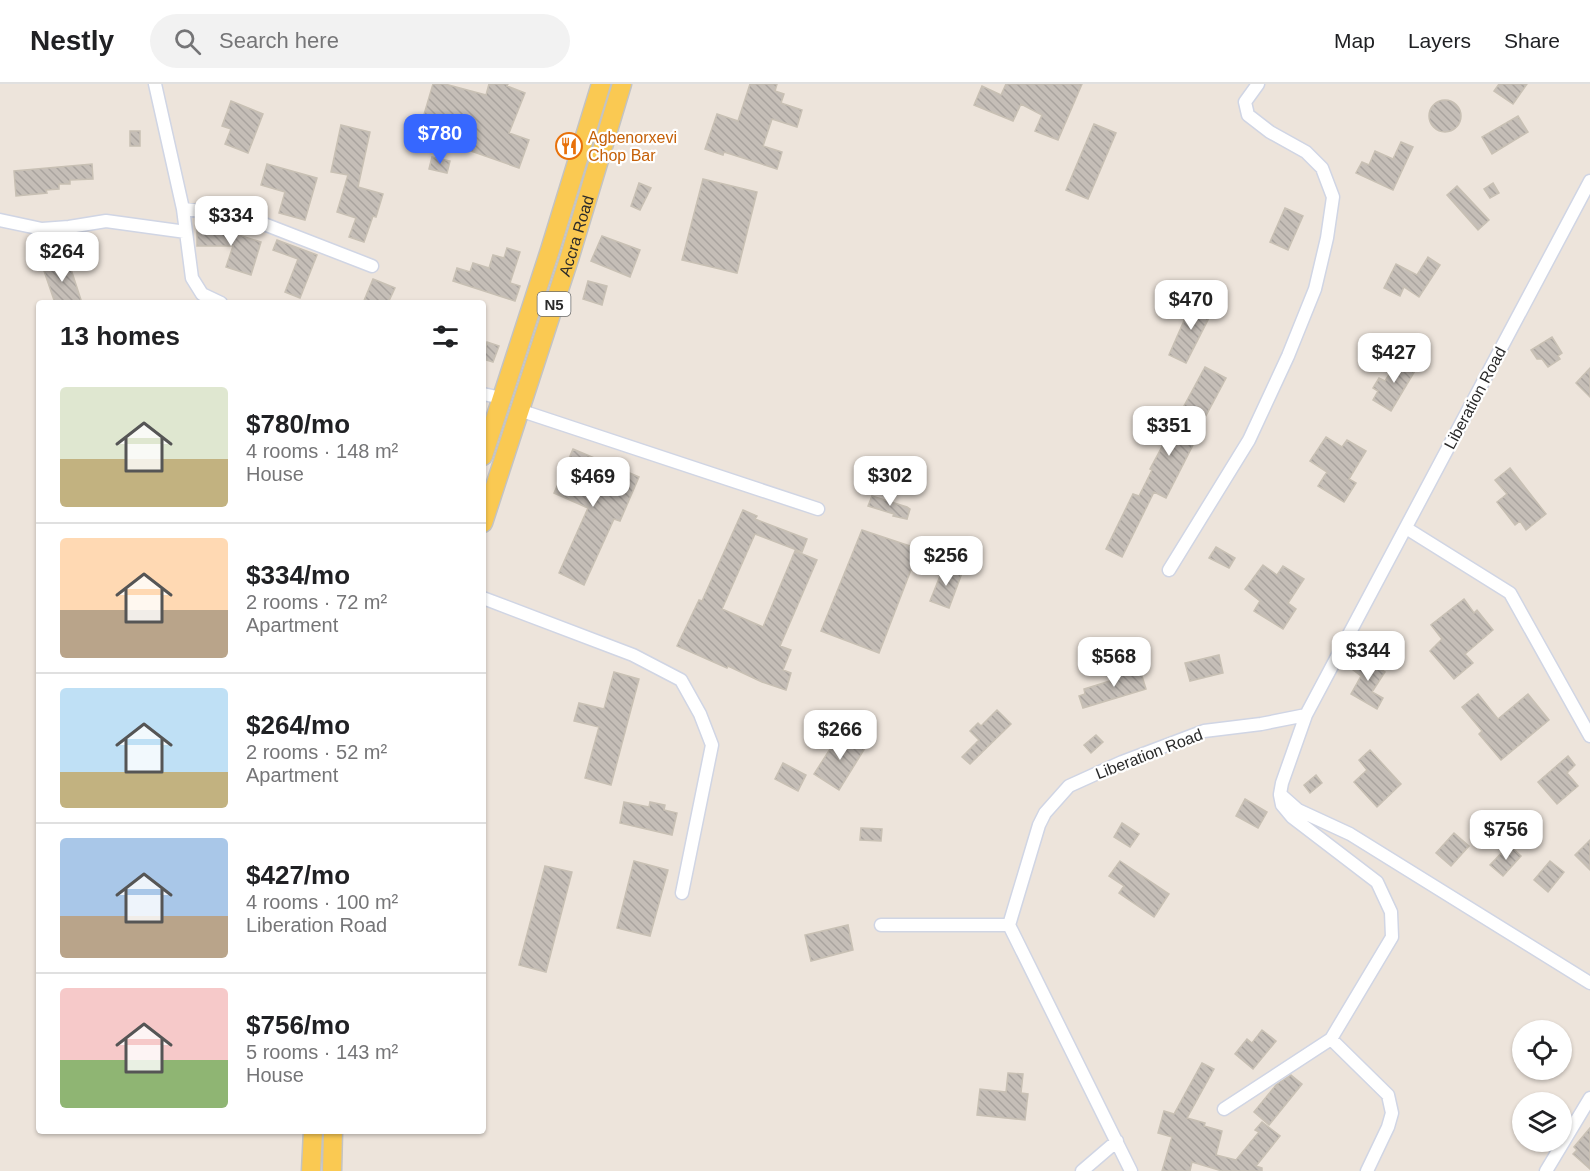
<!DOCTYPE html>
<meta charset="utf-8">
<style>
body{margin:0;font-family:Helvetica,sans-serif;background:#f2f2f2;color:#202124;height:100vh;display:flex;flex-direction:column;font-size:22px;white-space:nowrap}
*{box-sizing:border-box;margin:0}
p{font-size:20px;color:#757577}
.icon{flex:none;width:33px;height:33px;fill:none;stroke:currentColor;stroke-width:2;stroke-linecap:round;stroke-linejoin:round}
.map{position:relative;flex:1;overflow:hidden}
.details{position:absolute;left:36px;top:216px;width:450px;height:834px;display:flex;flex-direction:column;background:#fff;border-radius:6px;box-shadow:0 2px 4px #0004}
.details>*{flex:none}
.controls{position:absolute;left:1512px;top:936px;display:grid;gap:12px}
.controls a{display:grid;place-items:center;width:60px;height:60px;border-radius:50%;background:#fff;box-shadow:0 2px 4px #0004;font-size:30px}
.price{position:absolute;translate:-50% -51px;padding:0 14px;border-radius:12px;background:#fff;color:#222;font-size:20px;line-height:39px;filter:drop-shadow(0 2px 3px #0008)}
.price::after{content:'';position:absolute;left:50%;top:36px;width:18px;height:14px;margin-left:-9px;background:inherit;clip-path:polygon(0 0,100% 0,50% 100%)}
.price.selected{background:#3667ff;color:#fff}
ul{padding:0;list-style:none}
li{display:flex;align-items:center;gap:18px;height:150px;padding:0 24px}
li+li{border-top:2px solid #e0e0e0}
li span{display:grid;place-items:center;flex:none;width:168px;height:120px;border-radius:6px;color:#555}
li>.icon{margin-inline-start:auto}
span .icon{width:72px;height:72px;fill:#fffc;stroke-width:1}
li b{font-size:26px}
h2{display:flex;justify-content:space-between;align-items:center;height:72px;padding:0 24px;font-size:26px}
header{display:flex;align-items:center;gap:36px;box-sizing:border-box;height:84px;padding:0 30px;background:#fff;border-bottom:2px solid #e0e0e0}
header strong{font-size:28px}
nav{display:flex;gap:33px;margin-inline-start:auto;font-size:21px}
.search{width:420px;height:54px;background:#f2f2f2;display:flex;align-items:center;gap:15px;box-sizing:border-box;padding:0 21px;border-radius:33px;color:#757577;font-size:22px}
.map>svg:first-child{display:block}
.building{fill:url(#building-back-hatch);stroke:#c8c0b4;stroke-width:1.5}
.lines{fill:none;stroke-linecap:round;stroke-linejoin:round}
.street-casing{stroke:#d0d5e4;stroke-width:15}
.primary-casing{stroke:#c3c3c3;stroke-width:21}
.street{stroke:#fff;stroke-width:12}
.primary{stroke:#fac952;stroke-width:18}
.labels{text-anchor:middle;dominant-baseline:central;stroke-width:4.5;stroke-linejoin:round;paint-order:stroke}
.shield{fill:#fff;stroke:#6a6a6a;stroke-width:1.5}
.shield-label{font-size:15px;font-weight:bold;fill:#2a2a2a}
.food-label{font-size:16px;fill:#c56008;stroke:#fff;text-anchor:start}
.street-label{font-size:16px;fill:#2a2a2a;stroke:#fff}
</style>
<header>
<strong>Nestly</strong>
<div class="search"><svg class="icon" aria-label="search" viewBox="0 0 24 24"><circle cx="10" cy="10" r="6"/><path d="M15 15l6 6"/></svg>Search here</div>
<nav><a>Map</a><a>Layers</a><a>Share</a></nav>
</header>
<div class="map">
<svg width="1590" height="1087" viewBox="0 0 1590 1087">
<defs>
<pattern id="building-back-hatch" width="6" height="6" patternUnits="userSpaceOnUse" patternTransform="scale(1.5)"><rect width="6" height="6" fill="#c5beb7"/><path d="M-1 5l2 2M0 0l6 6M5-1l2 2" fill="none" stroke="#a9a39e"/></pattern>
</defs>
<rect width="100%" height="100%" fill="#ede4db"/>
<!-- building -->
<path class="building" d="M433,0H445L486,11L489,0H508L507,2L525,9L509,49L529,56L519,84L471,67L475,58L430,45L420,44Z
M750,0H777L775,7L784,10L781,19L802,26L797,43L772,35L763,62L782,68L777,85L724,68L723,71L705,65L717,30L738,37Z
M1006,0H1082L1058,56L1035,47L1042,31L1021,20L1013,37L974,21L982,2L1001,11Z
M1499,0H1527L1513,20L1494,7Z
M1429 32a16 16 0 1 1 32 0a16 16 0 1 1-32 0Z
M231,17L263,30L248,69L225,60L231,45L222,42Z
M1518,32L1528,48L1492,70L1482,53Z
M1094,40L1116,49L1088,115L1066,106Z
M341,41L370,48L358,103L383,110L376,133L373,132L364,158L349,153L356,134L337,128L348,91L331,88Z
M130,47H140V62H130Z
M1401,58L1413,63L1393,106L1356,89L1362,78L1369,81L1375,67L1393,75Z
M432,73L450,77L447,89L429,85Z
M92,80L93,95L70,96V100H59V105L46,106L47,109L16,112L14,87Z
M267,80L317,94L305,136L279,129L285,108L261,101Z
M703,95L757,108L737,189L682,176Z
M639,99L651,104L640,126L631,122Z
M1493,99L1499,109L1490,114L1484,105Z
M1457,102L1489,136L1478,146L1447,111Z
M1285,124L1303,132L1288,166L1270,158Z
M197,143L223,144V146L261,158L251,191L226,183L233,162H197Z
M602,152L640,166L630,193L591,177Z
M277,156L317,171L300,214L285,208L298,175L273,166Z
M507,164L520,168L510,199L520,202L515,217L453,197L457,184L470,188L473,179L489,184L493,171L504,174Z
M1428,173L1440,181L1419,213L1404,203L1400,212L1384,204L1396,180L1417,191Z
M68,176L82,219H55L43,184Z
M373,195L395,204L388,219H363Z
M588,197L607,202L602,221L583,215Z
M1198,216L1214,224L1186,279L1169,271L1187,230L1190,231Z
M1552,253L1562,269L1558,272L1560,275L1548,283L1542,275H1537L1531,266Z
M487,258L499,262L493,278L483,275Z
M1407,273L1419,280L1391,327L1373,316L1378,307L1373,304L1379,294L1385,297L1394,283L1399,286Z
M1205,283L1226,294L1193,356L1195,357L1166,414L1154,408L1122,473L1106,465L1133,410L1139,412L1152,386L1150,385Z
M1590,284V313L1576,299Z
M1326,353L1342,363L1347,356L1366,367L1349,395L1356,399L1344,418L1318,402L1327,388L1310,377Z
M573,365L639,393L620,437L614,435L584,501L559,489L588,424L554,409Z
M1510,384L1546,430L1526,446L1520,437L1515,441L1497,418L1507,410L1495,396Z
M872,412L907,423L910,425L907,435L893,432L894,430L868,422Z
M743,426L757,432L755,435L807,455L802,468L755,450L722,525L763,543L795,467L817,476L780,562L791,566L783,586L791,589L786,606L762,598L728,582L727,584L677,562L699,516L702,517Z
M862,446L919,465L879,569L821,547Z
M1216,463L1235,474L1229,484L1209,474Z
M1263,481L1277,491L1283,482L1304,495L1288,519L1296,525L1283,545L1254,527L1260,517L1245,505Z
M944,482L962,489L949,524L930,517Z
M1464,515L1474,529L1477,526L1493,546L1465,570L1473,579L1454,595L1430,567L1442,555L1431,541Z
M1219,571L1223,589L1190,597L1185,579Z
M1362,572L1385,588L1372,608L1383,614L1377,625L1351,610L1361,592L1352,585Z
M1133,584L1135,591L1141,589L1146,605L1083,624L1079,612L1085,610L1084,605L1113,596L1112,591Z
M614,588L639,595L611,701L585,694L599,643L574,637L579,619L604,625Z
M1478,610L1498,635L1528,610L1549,636L1501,676L1479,650L1482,647L1462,623Z
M997,626L1011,640L970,680L962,673L979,656L970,647L978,639L981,642Z
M841,648L865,664L839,706L814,690Z
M1096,651L1103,658L1091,669L1084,661Z
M1370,666L1401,700L1377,723L1354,698L1367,686L1359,676Z
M1568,672L1575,681L1567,689L1578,702L1557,720L1538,698Z
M783,679L806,691L798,707L775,695Z
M1316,691L1322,699L1310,709L1304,701Z
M1245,715L1267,728L1258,744L1236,732Z
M624,718L649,723L650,718L665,721L664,726L677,729L672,751L620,739Z
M1122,739L1139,750L1130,763L1114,753Z
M861,744L882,745L881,757L860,756Z
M1454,749L1469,762L1451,782L1436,769Z
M1590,756V786L1575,771Z
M1509,761L1521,772L1503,792L1490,781Z
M634,777L668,786L650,852L617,844Z
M1120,777L1169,810L1154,833L1119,809L1124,802L1109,792Z
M1550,777L1564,788L1548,808L1534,796Z
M545,782L572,788L546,888L519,881Z
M848,841L853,866L811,877L805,851Z
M1262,946L1276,957L1253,985L1235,970L1247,955L1252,959Z
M1202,979L1214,985L1187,1034L1205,1039L1204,1042L1222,1047L1216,1071L1236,1076L1259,1048L1255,1046L1262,1038L1280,1052L1256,1082L1262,1084V1087H1222L1192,1078L1190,1087H1162L1172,1053L1158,1049L1164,1027L1174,1030Z
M1008,989L1023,990L1021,1009L1028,1010L1025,1036L977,1031L980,1005L1006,1008Z
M1291,991L1302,1000L1269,1041L1254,1028L1276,1001Z
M1590,1044V1085L1573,1070L1577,1066L1574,1063Z"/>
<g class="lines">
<defs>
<path id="street" d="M155,0L183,125L192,194L202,210L221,219
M183,125L215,128L246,133L372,182
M0,136L42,145L69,143L106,137L186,148
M483,310L502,314
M519,326L818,425
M1406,444L1510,509L1590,652
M1169,486L1249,356L1288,272L1315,205L1327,154L1333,113L1322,84L1306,68L1270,48L1248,31L1245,18L1258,0
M483,514L633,571L681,596L700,630L712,661L682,809
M1306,631L1282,699L1280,710L1298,726L1350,750L1590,899
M881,841H1009
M1331,955L1388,1011L1392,1029L1388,1043L1367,1087
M1224,1025L1331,955L1392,853L1391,828L1377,798L1292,733L1282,721L1280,711
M1082,1087L1117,1057
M1131,1087L1009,841L1039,741L1045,729L1069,702L1122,678L1204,647L1261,640L1306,631L1590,97
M1546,1087L1590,1014"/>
<g id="primary">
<path d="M483,372L550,166L601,0"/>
<path id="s1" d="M483,439L570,172L622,0"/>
<path d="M311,1087L313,1047"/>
<path d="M332,1087L333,1047"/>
</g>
</defs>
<!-- street casing -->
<use href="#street" class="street-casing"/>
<!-- primary casing -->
<use href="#primary" class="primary-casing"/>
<!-- street -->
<use href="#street" class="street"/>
<!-- primary -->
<use href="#primary" class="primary"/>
</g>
<!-- icons -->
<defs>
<symbol id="restaurant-ring" viewBox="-11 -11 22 22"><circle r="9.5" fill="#fff" stroke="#e8710a" stroke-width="1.5"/><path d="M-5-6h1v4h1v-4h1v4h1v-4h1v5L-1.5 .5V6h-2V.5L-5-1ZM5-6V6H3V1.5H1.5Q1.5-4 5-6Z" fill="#e8710a"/></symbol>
</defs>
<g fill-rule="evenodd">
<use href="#restaurant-ring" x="554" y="47" width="30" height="30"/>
</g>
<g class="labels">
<!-- shield labels -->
<rect class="shield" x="537.5" y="208" width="33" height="24" rx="4.5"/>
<g class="shield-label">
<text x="554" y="220">N5</text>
</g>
<!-- food labels -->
<g class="food-label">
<text x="588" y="53">Agbenorxevi<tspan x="588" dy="18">Chop Bar</tspan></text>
</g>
<!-- street labels -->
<g class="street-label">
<text stroke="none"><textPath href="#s1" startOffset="302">Accra Road</textPath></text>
<text transform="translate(1475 314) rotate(-62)">Liberation Road</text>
<text transform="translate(1149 670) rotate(-21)">Liberation Road</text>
</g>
</g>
</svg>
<div class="controls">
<a><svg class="icon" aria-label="locate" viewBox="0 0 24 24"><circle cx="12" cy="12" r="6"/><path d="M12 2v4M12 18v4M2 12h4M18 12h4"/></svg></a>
<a><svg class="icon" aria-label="layers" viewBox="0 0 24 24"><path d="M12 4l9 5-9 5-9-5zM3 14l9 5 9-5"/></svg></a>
</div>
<b class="price selected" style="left:440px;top:81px">$780</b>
<b class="price" style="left:231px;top:163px">$334</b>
<b class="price" style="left:62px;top:199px">$264</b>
<b class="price" style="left:1191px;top:247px">$470</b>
<b class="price" style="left:1394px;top:300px">$427</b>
<b class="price" style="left:1169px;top:373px">$351</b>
<b class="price" style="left:890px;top:423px">$302</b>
<b class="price" style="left:593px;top:424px">$469</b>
<b class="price" style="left:946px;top:503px">$256</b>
<b class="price" style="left:1368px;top:598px">$344</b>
<b class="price" style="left:1114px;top:604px">$568</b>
<b class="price" style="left:840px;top:677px">$266</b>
<b class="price" style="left:1506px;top:777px">$756</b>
<section class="details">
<h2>13 homes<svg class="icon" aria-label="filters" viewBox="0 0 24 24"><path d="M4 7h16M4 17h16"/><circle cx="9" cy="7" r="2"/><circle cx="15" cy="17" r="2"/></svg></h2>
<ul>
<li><span style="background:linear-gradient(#dfe7d0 60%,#c2b280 0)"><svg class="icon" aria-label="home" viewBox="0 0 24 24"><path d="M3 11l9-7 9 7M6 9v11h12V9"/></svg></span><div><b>$780/mo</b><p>4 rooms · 148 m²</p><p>House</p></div></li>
<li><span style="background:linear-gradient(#ffd9b3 60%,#b9a48a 0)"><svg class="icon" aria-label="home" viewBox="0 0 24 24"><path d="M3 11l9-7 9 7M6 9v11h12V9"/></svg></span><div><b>$334/mo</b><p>2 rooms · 72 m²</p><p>Apartment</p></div></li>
<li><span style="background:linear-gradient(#bfe0f5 70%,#c2b280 0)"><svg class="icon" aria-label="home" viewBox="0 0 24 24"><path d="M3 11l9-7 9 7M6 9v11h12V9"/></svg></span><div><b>$264/mo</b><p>2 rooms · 52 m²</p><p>Apartment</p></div></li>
<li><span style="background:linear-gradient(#a9c7e8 65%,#b9a48a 0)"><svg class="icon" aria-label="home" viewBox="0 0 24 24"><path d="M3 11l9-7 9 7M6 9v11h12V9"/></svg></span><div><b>$427/mo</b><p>4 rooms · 100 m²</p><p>Liberation Road</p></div></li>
<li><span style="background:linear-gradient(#f6c9c9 60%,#8fb573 0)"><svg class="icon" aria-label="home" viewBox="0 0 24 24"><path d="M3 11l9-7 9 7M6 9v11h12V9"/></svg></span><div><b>$756/mo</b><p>5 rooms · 143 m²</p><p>House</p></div></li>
</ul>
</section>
</div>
